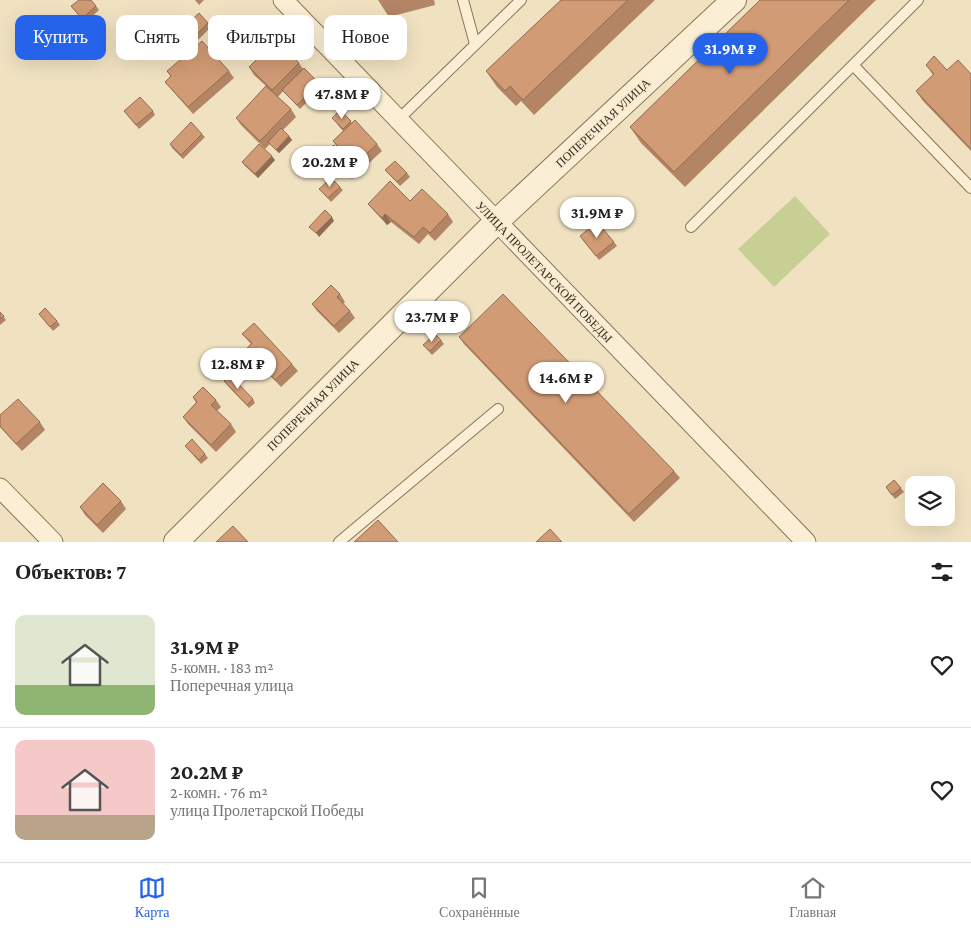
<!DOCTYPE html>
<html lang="ru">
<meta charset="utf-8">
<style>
body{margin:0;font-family:"Crimson Pro",serif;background:#f2f2f2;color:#222;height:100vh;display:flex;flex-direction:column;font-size:19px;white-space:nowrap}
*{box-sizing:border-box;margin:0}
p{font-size:16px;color:#767676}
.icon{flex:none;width:28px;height:28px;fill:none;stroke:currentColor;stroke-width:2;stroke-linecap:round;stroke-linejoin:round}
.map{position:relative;height:542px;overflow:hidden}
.details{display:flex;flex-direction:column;background:#fff;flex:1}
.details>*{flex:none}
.guide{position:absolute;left:15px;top:15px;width:500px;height:45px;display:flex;gap:10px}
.tools{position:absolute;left:905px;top:476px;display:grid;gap:10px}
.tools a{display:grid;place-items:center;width:50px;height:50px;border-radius:10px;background:#fff;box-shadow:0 5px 20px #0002;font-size:25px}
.price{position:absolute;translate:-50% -42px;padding:0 11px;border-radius:18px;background:#fff;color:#222;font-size:16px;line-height:32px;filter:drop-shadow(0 1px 2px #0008)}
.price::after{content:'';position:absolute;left:50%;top:30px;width:15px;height:11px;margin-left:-8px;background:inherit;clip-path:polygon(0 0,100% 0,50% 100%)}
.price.on{background:#2563eb;color:#fff}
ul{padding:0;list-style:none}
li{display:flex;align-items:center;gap:15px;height:125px;padding:0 15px}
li+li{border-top:1px solid #e0e0e0}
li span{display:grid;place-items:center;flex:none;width:140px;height:100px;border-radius:10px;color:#555}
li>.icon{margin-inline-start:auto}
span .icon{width:60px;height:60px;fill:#fffc;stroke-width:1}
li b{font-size:21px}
h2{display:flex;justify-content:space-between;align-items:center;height:60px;padding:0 15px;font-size:21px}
.pill{padding:0 18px;border-radius:10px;background:#fff;box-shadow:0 5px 20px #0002;font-size:18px;line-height:45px}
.pill.on{background:#2563eb;color:#fff}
.menu{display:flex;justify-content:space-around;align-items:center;height:70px;border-top:1px solid #e0e0e0;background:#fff;font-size:14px;color:#767676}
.menu a{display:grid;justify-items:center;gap:2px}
.menu .on{color:#2563eb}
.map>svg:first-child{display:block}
.green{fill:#c8cf95}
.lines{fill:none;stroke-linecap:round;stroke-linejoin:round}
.service-casing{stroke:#8b7358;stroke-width:12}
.minor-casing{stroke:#8b7358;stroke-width:21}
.tertiary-casing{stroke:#8b7358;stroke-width:26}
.service{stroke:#faefd5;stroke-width:10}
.minor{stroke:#faefd5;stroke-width:19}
.tertiary{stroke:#faefd5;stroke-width:24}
.wall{fill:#b38565}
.shaded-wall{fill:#926c52}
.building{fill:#d09b75;stroke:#926c52}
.labels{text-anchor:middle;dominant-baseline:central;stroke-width:4;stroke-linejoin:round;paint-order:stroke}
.street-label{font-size:12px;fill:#3a2b1d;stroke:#f7ecd1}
</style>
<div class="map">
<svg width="971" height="542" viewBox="0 0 971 542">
<rect width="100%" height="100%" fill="#f0e2c1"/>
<!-- green -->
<path class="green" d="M795,196L830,234L774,287L738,249Z"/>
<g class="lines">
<defs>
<path id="service" d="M463,0L475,44
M853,65L971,188
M398,120L521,0
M691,227L918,0
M339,542L498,409"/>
<path id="minor" d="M283,0L806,542
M0,488L53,542"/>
<path id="tertiary" d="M176,542L496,222L734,0"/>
</defs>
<!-- service casing -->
<use href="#service" class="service-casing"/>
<!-- minor casing -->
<use href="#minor" class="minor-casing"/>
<!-- tertiary casing -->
<use href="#tertiary" class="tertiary-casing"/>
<!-- service -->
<use href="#service" class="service"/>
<!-- minor -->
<use href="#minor" class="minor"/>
<!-- tertiary -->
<use href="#tertiary" class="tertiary"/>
</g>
<!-- wall -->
<path class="wall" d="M195,0H204L199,5Z
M378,0H434L435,5L389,17Z
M561,0H655L534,115L521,101L516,106L497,87L486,71Z
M760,0H876L685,187L641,143L630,127Z
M71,6H96L99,10L85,23Z
M208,23L211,27L194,44L184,34L181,30Z
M299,63L303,69L319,83L322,87L300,109L283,91L278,97L291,109L296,117L283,130L289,136L292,140L279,153L270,144L265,149L241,125L236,118L266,86L254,75L249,67Z
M926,65L947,70L971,74V151L923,101L916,91L933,75Z
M167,71H229L234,78L193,114L171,89L165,82L171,77Z
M340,110L352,123L377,144L382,151L352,179L344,171L340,165L338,167L326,151L334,145L344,159L346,156L338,148L333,141L343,131L332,118Z
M124,111H153L155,115L139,129Z
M202,134L205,137L183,159L172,148L170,144Z
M275,160L258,178L245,166L242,162Z
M385,170L407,173L410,177L400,186Z
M340,187L343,190L331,202L319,189Z
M410,201L448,214L453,222L435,241L428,234L419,244L391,222L387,225L374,211L368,204Z
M582,239L614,242L617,246L599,260Z
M340,294L345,302L343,304L350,311L355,318L339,333L317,311L312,304Z
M0,312L6,320L0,325Z
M39,314L57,321L60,325L53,331Z
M242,334L292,364L298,371L281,387L251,356L246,349L251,344Z
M459,337L674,471L680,478L634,522L464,344Z
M441,340L444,344L432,355L423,345Z
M224,381L253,399L255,403L249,408L227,385Z
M193,397L216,400L221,407L217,411L231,424L236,432L216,452L188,424L183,417L196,403Z
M0,415L40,422L45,430L22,451L0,427Z
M185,446L205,454L208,458L201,464Z
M894,480L904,492L895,499L886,487Z
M121,501L126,509L103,533L85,515L80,507Z"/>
<!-- shaded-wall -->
<path class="shaded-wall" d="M289,136L292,140L279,153L276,150Z
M272,156L275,160L258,178L255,174Z
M385,214L391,222L387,225L382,218Z
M332,217L334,221L319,237L316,233Z"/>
<!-- building -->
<path class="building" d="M79,0H91L96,6L82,19L71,6Z
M561,0H628L523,100L510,86L505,91L486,71Z
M760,0H849L674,172L630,127Z
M199,13L208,23L191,40L181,30Z
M276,40L299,63L272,90L249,67Z
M202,41L229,71L188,107L165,82L171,76L167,71Z
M934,56L947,70L958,60L971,74V149L916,91L934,74L926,65Z
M304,68L319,83L297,105L282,90Z
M266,86L291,109L260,141L236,118Z
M140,97L153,111L136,125L124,111Z
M340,110L351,121L343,129L332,118Z
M355,120L377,144L347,172L339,163L347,156L333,141Z
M191,122L202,134L181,155L170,144Z
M281,128L289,136L276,150L268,142Z
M259,144L272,156L255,174L242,162Z
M334,145L342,157L335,163L326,151Z
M395,161L407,173L397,182L385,170Z
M331,178L340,187L328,198L319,189Z
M390,181L410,201L422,189L448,214L430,233L423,227L414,237L385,214L382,218L368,204Z
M325,210L332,217L316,233L309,227Z
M597,222L614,242L596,256L580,236Z
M331,285L340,294L337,297L350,311L334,326L312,304Z
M503,294L674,471L629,514L459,337Z
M45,308L57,321L50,327L39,314Z
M0,312L4,316L0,319Z
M254,323L292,364L275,380L246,349L252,343L242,334Z
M435,334L441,340L430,351L423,345Z
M230,375L253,399L247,405L224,381Z
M203,387L216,400L211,405L231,424L211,445L183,417L197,402L193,397Z
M18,399L40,422L16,444L0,426V415Z
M192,439L205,454L199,460L185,446Z
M894,480L901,488L892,495L886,487Z
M103,483L121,501L97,525L80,507Z
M378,520L398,542H354Z
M233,526L248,542H216Z
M550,529L562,542H536Z"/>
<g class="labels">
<!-- street labels -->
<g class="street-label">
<text transform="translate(603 123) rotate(-43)">ПОПЕРЕЧНАЯ УЛИЦА</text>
<text transform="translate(544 272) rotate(46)">УЛИЦА ПРОЛЕТАРСКОЙ ПОБЕДЫ</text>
<text transform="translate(313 405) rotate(-45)">ПОПЕРЕЧНАЯ УЛИЦА</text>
</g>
</g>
</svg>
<div class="tools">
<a><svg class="icon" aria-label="layers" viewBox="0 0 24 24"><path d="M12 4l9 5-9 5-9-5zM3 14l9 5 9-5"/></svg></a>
</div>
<b class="price on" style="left:730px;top:75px">31.9M ₽</b>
<b class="price" style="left:342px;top:120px">47.8M ₽</b>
<b class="price" style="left:330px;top:188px">20.2M ₽</b>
<b class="price" style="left:597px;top:239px">31.9M ₽</b>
<b class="price" style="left:432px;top:343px">23.7M ₽</b>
<b class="price" style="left:238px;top:390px">12.8M ₽</b>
<b class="price" style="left:566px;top:404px">14.6M ₽</b>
<div class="guide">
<a class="pill on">Купить</a>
<a class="pill">Снять</a>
<a class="pill">Фильтры</a>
<a class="pill">Новое</a>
</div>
</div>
<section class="details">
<h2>Объектов: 7<svg class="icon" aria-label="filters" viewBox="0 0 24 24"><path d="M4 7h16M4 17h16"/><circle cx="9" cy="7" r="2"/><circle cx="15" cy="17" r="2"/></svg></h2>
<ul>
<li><span style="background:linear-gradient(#dfe7d0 70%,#8fb573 0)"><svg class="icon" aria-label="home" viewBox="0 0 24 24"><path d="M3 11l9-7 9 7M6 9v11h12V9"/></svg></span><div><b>31.9M ₽</b><p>5-комн. · 183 m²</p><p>Поперечная улица</p></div><svg class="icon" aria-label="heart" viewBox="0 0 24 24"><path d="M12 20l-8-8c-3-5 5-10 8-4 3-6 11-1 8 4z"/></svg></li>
<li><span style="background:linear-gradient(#f6c9c9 75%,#b9a48a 0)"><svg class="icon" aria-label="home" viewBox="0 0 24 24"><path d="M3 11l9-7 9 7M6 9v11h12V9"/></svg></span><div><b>20.2M ₽</b><p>2-комн. · 76 m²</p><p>улица Пролетарской Победы</p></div><svg class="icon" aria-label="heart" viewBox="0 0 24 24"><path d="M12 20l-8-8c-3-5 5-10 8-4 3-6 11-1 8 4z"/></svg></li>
</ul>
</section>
<nav class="menu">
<a class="on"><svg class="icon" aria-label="map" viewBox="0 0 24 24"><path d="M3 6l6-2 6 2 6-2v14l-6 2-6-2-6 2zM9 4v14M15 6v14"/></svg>Карта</a>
<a><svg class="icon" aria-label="saved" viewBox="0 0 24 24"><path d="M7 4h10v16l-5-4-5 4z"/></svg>Сохранённые</a>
<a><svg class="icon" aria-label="home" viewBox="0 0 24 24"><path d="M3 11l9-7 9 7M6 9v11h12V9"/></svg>Главная</a>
</nav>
